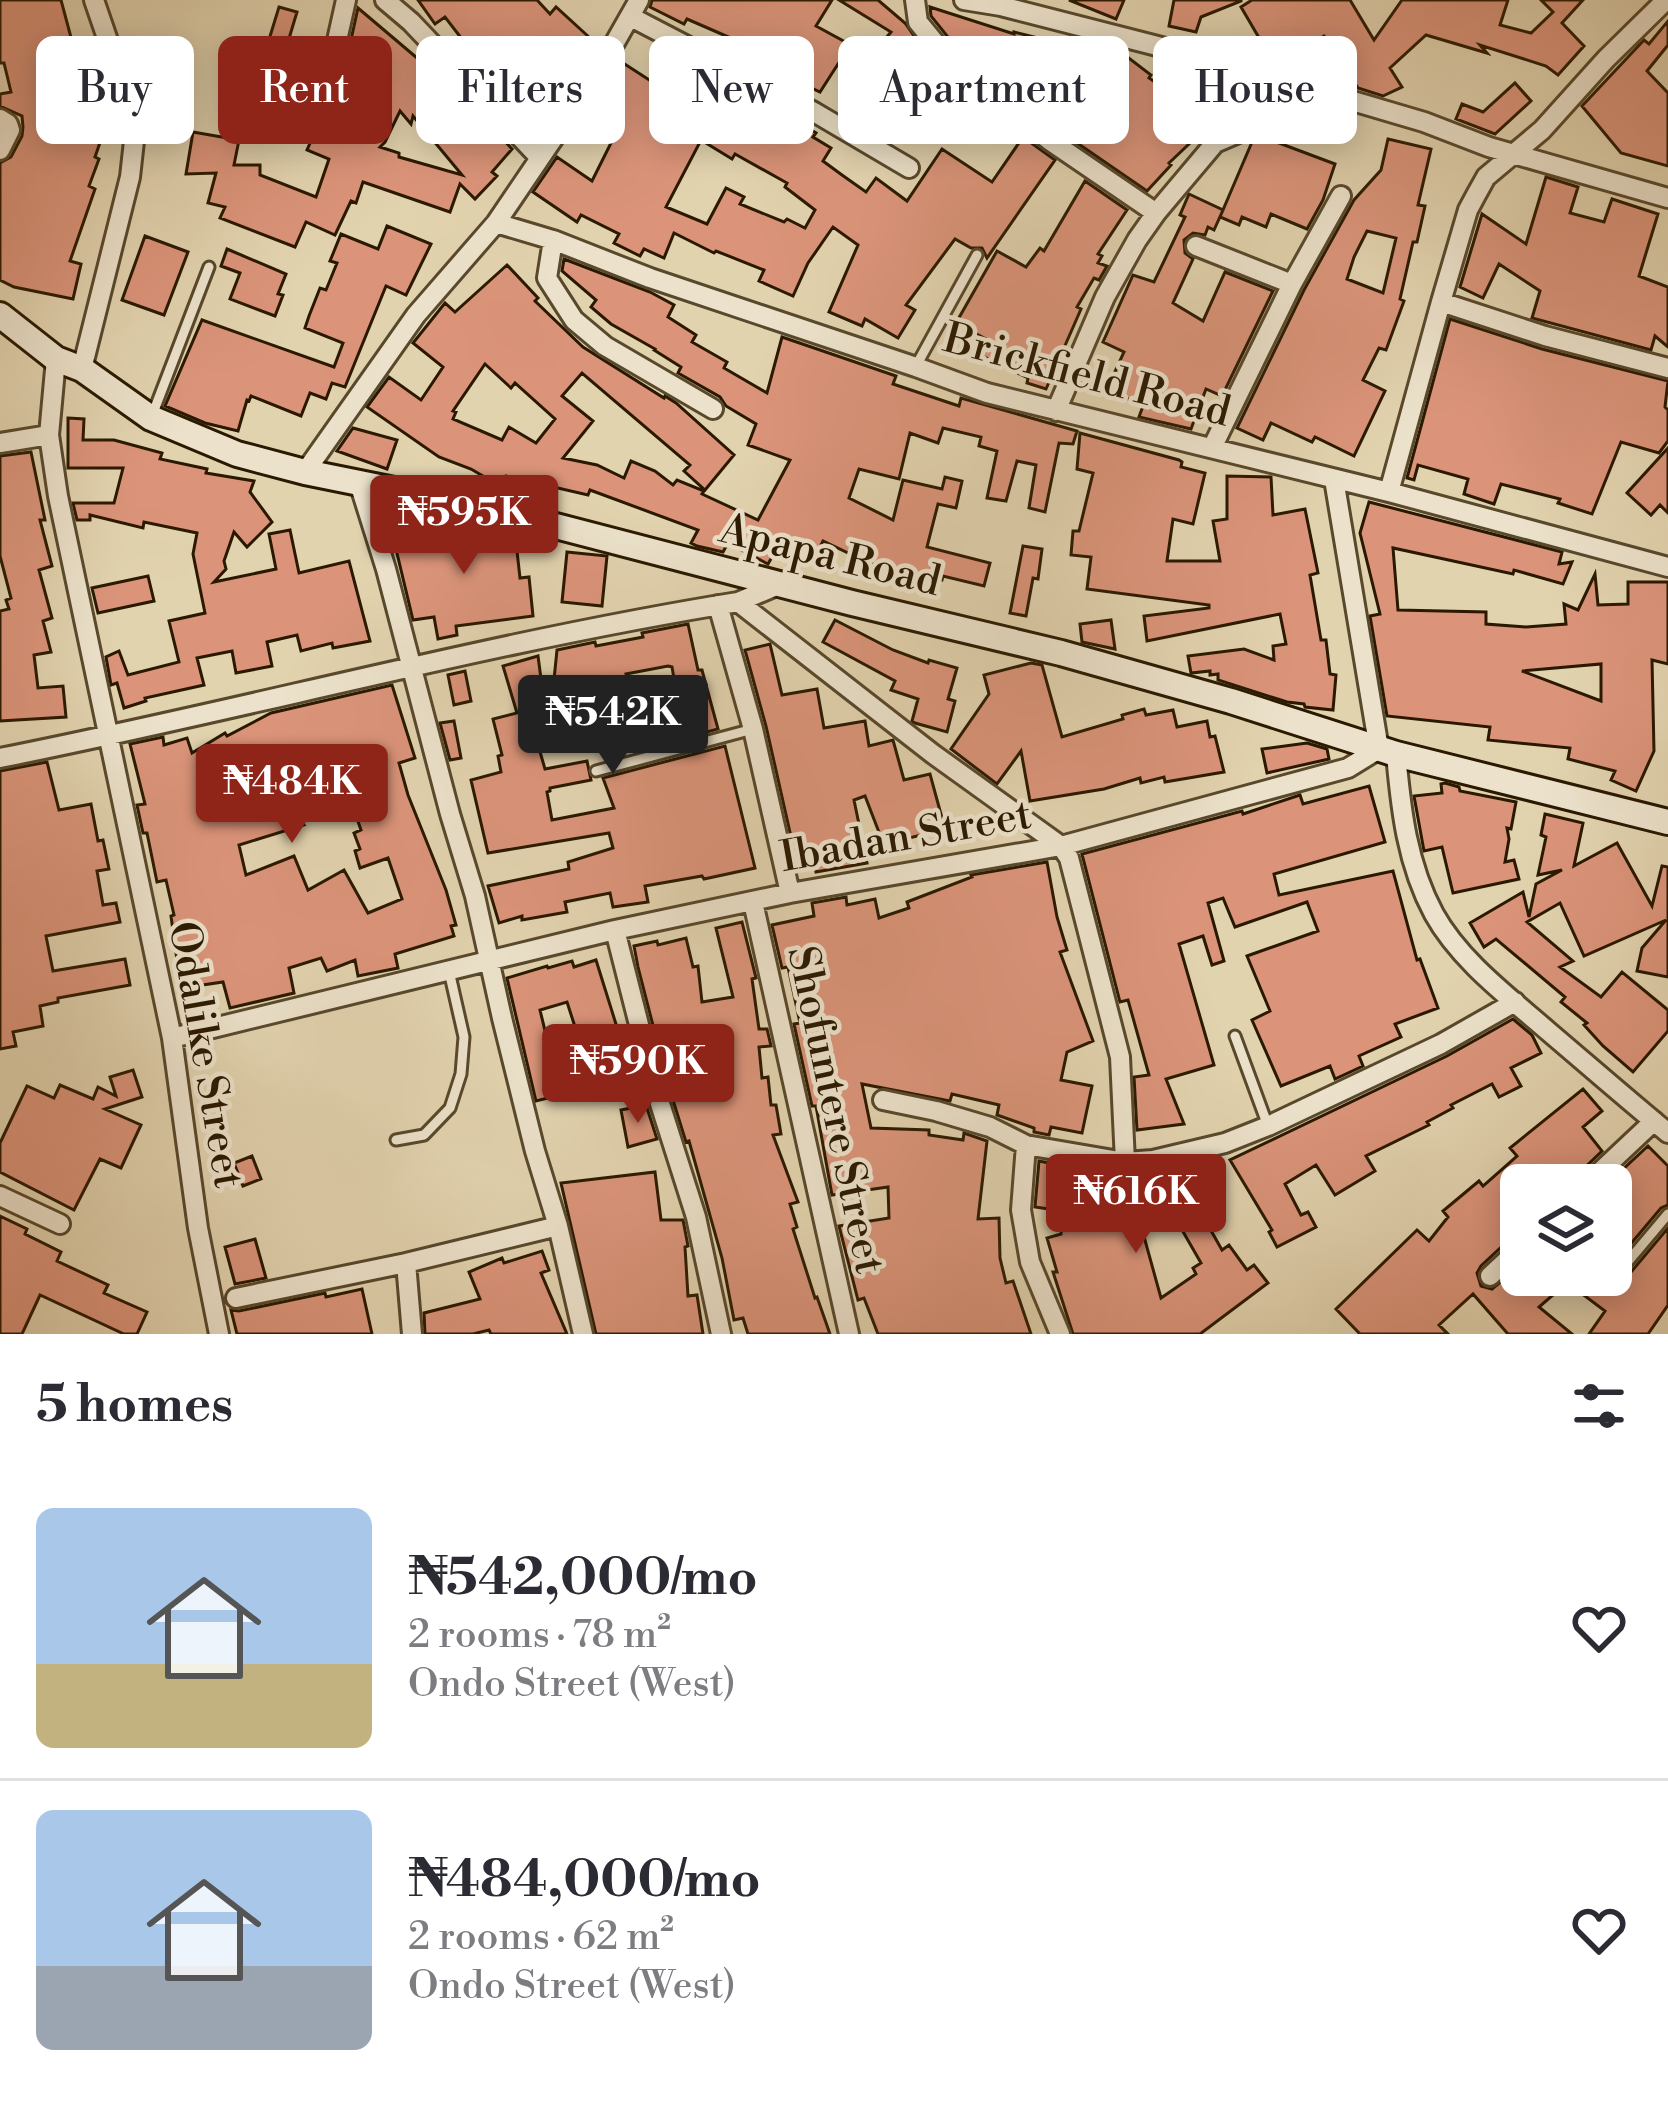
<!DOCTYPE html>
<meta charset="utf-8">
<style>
body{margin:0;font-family:"Libre Bodoni",serif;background:#f2f2f3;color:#2b2b33;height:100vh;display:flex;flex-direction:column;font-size:45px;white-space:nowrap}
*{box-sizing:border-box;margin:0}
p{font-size:39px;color:#7c7c81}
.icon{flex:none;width:66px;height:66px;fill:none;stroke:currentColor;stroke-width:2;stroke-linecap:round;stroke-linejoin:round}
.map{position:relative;height:1334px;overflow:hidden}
.drawer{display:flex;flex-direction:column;background:#fff;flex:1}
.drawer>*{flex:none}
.top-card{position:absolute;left:36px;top:36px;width:1596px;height:108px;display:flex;gap:24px}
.buttons{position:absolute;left:1500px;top:1164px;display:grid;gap:24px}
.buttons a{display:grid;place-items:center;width:132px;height:132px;border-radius:18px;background:#fff;box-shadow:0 6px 30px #0003;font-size:60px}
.price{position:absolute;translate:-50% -102px;padding:0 27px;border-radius:12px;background:#8f2418;color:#fff;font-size:39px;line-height:78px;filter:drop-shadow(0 3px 6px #0008)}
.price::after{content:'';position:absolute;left:50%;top:72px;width:36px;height:27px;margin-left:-18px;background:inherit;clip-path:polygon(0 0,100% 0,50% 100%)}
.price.on{background:#222;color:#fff}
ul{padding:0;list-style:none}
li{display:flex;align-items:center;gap:36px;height:300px;padding:0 36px}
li+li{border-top:3px solid #e1e1e2}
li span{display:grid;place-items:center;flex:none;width:336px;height:240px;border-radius:18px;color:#555}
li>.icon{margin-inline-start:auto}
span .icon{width:144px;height:144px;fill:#fffc;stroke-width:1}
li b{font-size:51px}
h2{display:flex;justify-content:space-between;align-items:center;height:144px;padding:0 36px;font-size:51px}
.chip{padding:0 42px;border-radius:18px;background:#fff;box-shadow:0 6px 30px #0003;font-size:42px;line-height:108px}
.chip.on{background:#8f2418;color:#fff}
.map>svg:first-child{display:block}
.building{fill:#db947a;stroke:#2a1900;stroke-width:3;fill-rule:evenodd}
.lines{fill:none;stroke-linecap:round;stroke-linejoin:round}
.lane-casing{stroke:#58482c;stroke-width:15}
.street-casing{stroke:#58482c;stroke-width:24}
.secondary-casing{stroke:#2a1900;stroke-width:30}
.lane{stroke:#ece2cb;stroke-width:9}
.street{stroke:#ece2cb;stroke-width:18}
.secondary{stroke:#ece2cb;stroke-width:24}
.labels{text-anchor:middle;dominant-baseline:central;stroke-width:9;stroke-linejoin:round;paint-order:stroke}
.street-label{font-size:42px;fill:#2a1900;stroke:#ece2cb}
</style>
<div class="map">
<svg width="1668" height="1334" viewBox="0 0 1668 1334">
<rect width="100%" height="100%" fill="#e2d3af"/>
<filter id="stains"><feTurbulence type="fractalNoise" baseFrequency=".00167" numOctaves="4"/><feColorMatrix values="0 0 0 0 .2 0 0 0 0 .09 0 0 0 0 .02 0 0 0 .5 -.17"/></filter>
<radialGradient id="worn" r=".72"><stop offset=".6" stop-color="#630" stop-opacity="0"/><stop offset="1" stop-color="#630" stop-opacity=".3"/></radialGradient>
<!-- building -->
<path class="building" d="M0,0H61L73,45L82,43L86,59L78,61L90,122L105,128L95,157L99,159L89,186L95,189L70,261L81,264L73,299L14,287L0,280V163L11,157L22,136L23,127L22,116L0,106V94L11,92L4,63H0Z
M418,0H537L550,14L556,7L590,38L557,75L560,78L520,117L490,85L468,55L472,52L445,17L435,24Z
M652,0H832L816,26L860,50L869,58L891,32L839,0H878L905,23L926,53L922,51L914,60L955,92L932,122L886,87L875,99L838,64L820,92L787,76L786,79L760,64L761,62L728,47L733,39L687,19L684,24L650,7Z
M1069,0H1124L1116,19Z
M1174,0H1241V1L1201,17L1196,32L1169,26Z
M1252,0H1350L1374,40L1402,0H1508L1500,25L1531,33L1553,12L1541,0H1583L1562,23L1584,46L1558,75L1546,66L1480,45L1487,53L1426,35L1390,68L1402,87L1383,96L1358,88L1324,36L1295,53L1302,66L1282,77L1241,7Z
M279,7L297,12L281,65L263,59Z
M930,7L1014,34V32L1062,44L1112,64L1121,52L1151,75L1149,78L1181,101L1208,80L1236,117L1210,130L1207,127L1169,163L1171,165L1147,191L1067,136L1073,127L1041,108L1053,88L1026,82L1027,76L993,68L989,76L963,56L931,16Z
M358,8L417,58L421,55L434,69L430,72L446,90L442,94L473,132L485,120L512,149L492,172L497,176L475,199L460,184L450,212L363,182L356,203L351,201L335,235L306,222L295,247L220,218L225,207L208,203L216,173L186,174L193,132L239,140L234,165H260V175L316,197L329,159L307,150L311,141L273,131L288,73L329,83L332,67L343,64L347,58ZM400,111L411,124L413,116L462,175L399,157V153L380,147L385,142Z
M1668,21V45L1647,71L1668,93V166L1621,153L1582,106L1644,40L1649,44Z
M620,61L674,96L681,86L704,104L723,80L741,90L726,108L757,127L768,107L797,121L816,133L813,137L831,148L823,161L842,175L866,192L876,178L907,201L942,149L992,182L1023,137L1055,160L987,258L982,248H971L955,239L906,305L915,310L898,338L865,319L862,326L829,312L858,245L833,227L808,263L793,296L759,281L764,270L716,251L714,253L674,233L664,258L644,249L640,256L614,243L619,234L581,215L577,222L533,192L557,157L592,181L612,141L582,121ZM701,140L732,159L735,154L787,183L785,187L815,210L805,228L787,219L784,222L740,204L744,197L726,188L707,224L666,207Z
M1515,83L1531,101L1495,134L1456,119L1462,104L1483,112Z
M1263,137L1335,164L1323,200L1307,229L1271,214L1266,227L1242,217L1239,225L1220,217L1252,142Z
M1388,139L1431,149L1418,205L1425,206L1417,242H1413L1400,299L1404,301L1386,350L1379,348L1363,380L1385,391L1354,456L1315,437L1312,442L1271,423L1263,440L1237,428L1304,290L1354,200L1381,170ZM1367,231L1396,238L1383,293L1347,279L1354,257Z
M1546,177L1578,187L1570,213L1604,222L1612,199L1658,214L1639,276L1668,287V347L1655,336L1651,350L1532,318L1540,291L1499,264L1483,298L1460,287L1482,214L1526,244Z
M1085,181L1127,210L1098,254L1102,256L1098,263L1107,266L1099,280L1094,278L1077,307L1081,309L1046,389L1027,383L1028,378L980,355L988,340L956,323L997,251L1026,267L1040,248L1044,251Z
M1189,194L1223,210L1214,230L1208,227L1205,235L1193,233L1184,240L1185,253L1193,259L1173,303L1203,321L1225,272L1273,291L1222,396L1206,389L1191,429L1139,417L1143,406L1107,389L1124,352L1103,342L1133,275L1154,282L1185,217L1180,215Z
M387,226L431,244L406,295L386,286L345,387L332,383L326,399L310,393L301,416L251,396L249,401L247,400L238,431L205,423L165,406L202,320L334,367L343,343L305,328L309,316L320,288L326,290L337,263L330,261L341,234L378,249Z
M145,236L188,252L164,315L122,300Z
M227,249L286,274L278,294L283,295L275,316L230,299L240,273L221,266Z
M564,259L650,292L674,305L668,317L696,335L692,342L727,362L724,368L767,393L782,337L896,376L893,384L959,406L961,398L1077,431L1073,444L1059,443L1045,512L1029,508L1036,465L1017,461L1006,501L987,498L997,451L979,446L981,437L943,428L938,443L910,433L899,479L859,469L849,498L893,520L903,480L942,489L945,477L962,481L956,508L938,504L927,547L990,563L984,586L943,576L942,580L867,562L823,541L814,559L780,543L768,564L728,543L723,552L697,546L691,543L698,530L590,490L588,495L506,476L500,486L471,469L439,457L367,407L389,377L421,400L443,367L413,343L445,303L455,312L507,265L538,298L535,301L583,347L664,398L665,396L676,403L734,455L705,490L684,471L690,465L582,373L562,396L593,421L563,458L597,465L624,478L631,461L655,471L673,485L677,480L704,491L702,494L758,520L790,460L748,445L756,424L726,406L720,397L678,373L681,367L654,350L655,349L611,324L591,307L596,300L562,271ZM485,364L511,388L515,383L555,419L536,443L509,427L502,440L453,419L456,412L453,411Z
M1450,319L1542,349L1668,381L1665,407L1668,410V441L1659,453L1621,442L1592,514L1558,503L1560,499L1501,484L1494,504L1464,494L1468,479L1418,465L1414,480L1407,478Z
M68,418L84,419L83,440H114L162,453L160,459L207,469L206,473L254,481L250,492L272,522L247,547L234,532L224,561L226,569L214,582L276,569L269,534L290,530L299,573L349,561L370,641L333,648L332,643L301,651L297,635L267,642L272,666L236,673L232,651L197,658L204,685L145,698L146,701L124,708L117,683L111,685L106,657L119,651L128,675L179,662L169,621L205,613L193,554L197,533L144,522L143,528L90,515V520H77L73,503H114L123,468H68Z
M353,428L397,440L387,469L337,451Z
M1080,433L1179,460L1182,462L1181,467L1205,473L1193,524L1173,519L1167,561H1220L1213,521L1227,519V476L1271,477L1273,515L1305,509L1318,573L1310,575L1321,640H1326L1330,674L1336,675L1333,710L1305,707L1304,704L1287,702L1218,680V674L1210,675V671L1191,673L1188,656L1244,649L1274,660L1273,646L1286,644L1280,614L1147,641L1144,616L1209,608V605L1087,589L1091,557L1071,555L1073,531H1079L1093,473L1077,469Z
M1668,448V513L1660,505L1651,515L1627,493Z
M31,452L45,520H40L52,566L39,570L52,618L43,621L51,652L34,655L38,688L63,686L66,717L0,721V611L9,609L6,600L11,598L0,556V456Z
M1369,502L1562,552L1559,564L1572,562L1563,584L1514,570L1513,574L1393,548L1398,610L1486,612V624L1526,627L1566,624L1564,604L1578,610L1595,574L1598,605L1628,604V582H1668V664L1652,660L1654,751L1636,791L1611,780L1615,771L1568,759L1570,748L1488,740L1490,727L1387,716L1370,616L1380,614L1360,533ZM1601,664V701L1522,671Z
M458,520L462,524L473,523L515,533L520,578L529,577L533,616L456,626L457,635L438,639L434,617L413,620L395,545L436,537L433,525Z
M1023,546L1042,549L1038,579L1033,578L1026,616L1010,613Z
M567,552L607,556L602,606L562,602Z
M148,576L154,601L98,613L92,588Z
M835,620L893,650L928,663L929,660L957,668L948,699L955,701L947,732L915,723L912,721L918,699L891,690L895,681L823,642Z
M1111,620L1115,649L1082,642L1080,624Z
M688,624L698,670H702L718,729L703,733L700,723L594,749L589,727L536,738L545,769L587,761L591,780L550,788V791L547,792L552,820L614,808L603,778L725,746L755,868L704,879L702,876L645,886L648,902L613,907L610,893L565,902L567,912L522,920V916L499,923L488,886L569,869L568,862L613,848L609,833L488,853L471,780L501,772L498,756L502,755L493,719L517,713L503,666L538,656L545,709H551L557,650L595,642L596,646L643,637L642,633ZM668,666L672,667L678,702L633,713L626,674Z
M770,644L782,695L817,689L824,728L865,721L869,746L893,740L904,780L930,774L945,829L905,839L907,848L887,853L865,796L854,800L867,863L816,872L812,847L794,850L766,726L745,650Z
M1031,663L1042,665L1062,737L1123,719L1122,715L1144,709L1146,715L1173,710L1177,727L1207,721L1210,737L1215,736L1224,772L1165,782L1164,777L1141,783L1140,778L1104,789L1030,801L1021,751L997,784L951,749L989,694L984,675Z
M465,671L471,701L454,705L448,675Z
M392,685L415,758L399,763L408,795L446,890L456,925L451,926L454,936L395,954L398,968L358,976L355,960L327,971L321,958L289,968L294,993L230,1008L223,982L189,987L187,974L179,975L171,916L174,915L166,880L157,882L147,833H143L137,805L145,804L130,744L163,737L164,745L187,738L192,753L225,733L227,736L271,713ZM335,804L338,815L354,810L361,830L354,833L360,849L355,851L360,868L388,858L402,899L368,913L344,870L308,890L294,856L246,875L239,845L304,825L301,820Z
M454,721L461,758L450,760L440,723Z
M1307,743L1327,749L1329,759L1267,773L1262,749Z
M47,762L59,810L91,804L98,841L103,840L109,869L97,871L103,905L116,903L120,922L46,936L53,971L125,959L130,985L58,998V1002L40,1006L43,1026L13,1032L16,1046L0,1049V771Z
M1445,783L1459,787L1460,791L1516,802L1511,829L1507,828L1509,839L1505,862L1514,860L1519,879L1453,893L1442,847L1424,851L1414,796L1442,793L1441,784Z
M1369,786L1385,842L1274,874L1279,895L1393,871L1417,960L1420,959L1438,1008L1395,1024L1401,1037L1359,1056L1363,1066L1335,1079L1330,1066L1281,1086L1252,1020L1270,1011L1247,956L1318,931L1307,902L1235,927L1223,898L1208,903L1224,961L1212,965L1203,936L1179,944L1214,1065L1166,1079L1184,1124L1137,1130L1134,1077L1149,1075L1128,1000L1120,1002L1082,854L1242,811L1243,814L1300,795L1303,804Z
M1545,814L1583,823L1574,866L1617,843L1652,906L1662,866L1668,867V977L1637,971L1642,948L1666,920L1584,956L1560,903L1527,922L1573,961L1560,967L1601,997L1622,972L1668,1010V1031L1633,1072L1603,1046L1584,1025L1587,1023L1561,1002L1565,997L1496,939L1484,947L1470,923L1523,892L1529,917L1536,884L1562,870L1538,875L1546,837L1541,835Z
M1047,862L1057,917L1067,950L1060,952L1093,1041L1067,1052L1061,1080L1092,1086L1082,1133L1051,1127L1049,1135L1034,1132V1128L997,1115L999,1105L952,1094L950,1101L862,1084L871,1128L929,1130V1135L963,1140L964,1133L987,1141L978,1219L999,1218L1000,1258L1006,1283L1013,1281L1031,1334H878L864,1298L858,1300L839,1226L889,1218L888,1187L832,1195L816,1106H812L794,1024L800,1023L788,967L782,968L772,925L814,916L812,903L846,897L847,905L875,899L879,918L909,908L907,902L972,877L971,875Z
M742,922L756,978L752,979L759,1029H767L771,1046L759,1047L762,1078L768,1077L771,1105H776L781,1134L773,1135L798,1202L790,1204L797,1227L793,1229L815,1298L817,1297L830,1334H748L743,1318L734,1320L722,1258L689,1141L686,1142L668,1084L638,967L634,946L657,941L658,945L686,938L693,967L698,966L702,1002L733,997L716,928Z
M596,960L620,1037L629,1078L536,1101L507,978L547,966L548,968L572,961L574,967ZM567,1002L577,1033L548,1043L540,1010Z
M1513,1019L1532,1035L1541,1053L1511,1068L1521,1086L1499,1097L1492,1084L1451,1105L1453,1108L1427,1122L1429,1125L1366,1156L1375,1171L1335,1195L1316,1165L1285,1184L1301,1215L1308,1212L1316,1227L1277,1247L1269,1232L1272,1230L1230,1160L1447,1056Z
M133,1070L142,1097L105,1109L141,1125L121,1168L100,1159L74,1210L0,1172V1143L27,1086L54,1098L60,1085L93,1099L98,1087L116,1096L110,1077Z
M1583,1089L1602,1111L1583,1127L1602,1151L1577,1175L1573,1185H1521V1234L1512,1237L1481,1266L1477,1273L1481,1286L1492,1289L1521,1265V1275H1576L1539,1307L1572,1334H1508L1473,1294L1439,1325L1448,1334H1360L1336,1309L1417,1230L1429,1241L1448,1217L1443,1211L1479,1181L1483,1186L1517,1156L1510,1148Z
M646,1105L657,1139L628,1147L621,1110Z
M1648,1146L1668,1166V1205L1661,1208L1613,1265L1611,1273L1617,1280L1626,1278L1668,1228V1305L1648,1334H1589L1605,1311L1581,1293L1595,1275H1611V1185H1606Z
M252,1156L261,1179L243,1186L234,1163Z
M1039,1161L1103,1174L1136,1175L1140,1234L1143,1233L1161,1298L1196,1274L1193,1268L1201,1263L1158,1188L1180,1175L1181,1177L1203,1171L1216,1205L1200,1211L1222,1250L1229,1245L1247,1270L1254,1265L1268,1283L1200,1334H1073L1053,1272H1057L1047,1238L1061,1234L1063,1211L1035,1207Z
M655,1172L661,1220H683L688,1246L685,1247L688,1296L697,1295L703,1334H596L561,1183Z
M0,1216L27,1229L25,1234L61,1252L57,1261L108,1285L104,1293L147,1312L137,1334H124L40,1295L22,1334H0Z
M255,1239L266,1278L235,1284L225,1247Z
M542,1251L549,1270L541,1273L567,1334H491L489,1330L473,1334H425L424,1313L480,1299L469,1272L502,1258L504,1263Z
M362,1289L372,1334H237L231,1310L239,1311L325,1293L326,1297Z"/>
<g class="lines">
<defs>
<path id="lane" d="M916,366L977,255
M153,413L209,267
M596,771L753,729
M1235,1036L1268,1126
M396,1140L424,1135L450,1108L461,1074L464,1037L449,971
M1620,1271L1668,1214"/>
<path id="street" d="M385,0L411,22L540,158
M915,0L918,22L954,66L1049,140L1156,213
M964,0L1001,6L1216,61
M631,17L814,112L909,168
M334,54L346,0
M0,119L8,124L10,130L0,150
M496,223L553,240L650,278L916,367L987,393L1389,492L1668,567
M553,240L547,278L574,320L605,346L713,409
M1196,246L1292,284
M1441,302L1545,336L1668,368
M56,359L49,435L58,496L172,1038L198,1228L219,1334
M82,369L130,177L134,141L128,99L94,0
M1056,411L1105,297L1137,240L1156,213L1215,143L1329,94L1424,122L1489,147L1668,198
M0,443L49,435
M1212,448L1292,284L1341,196
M305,472L416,315L496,223L597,74L639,0
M359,483L386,569L450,814L475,896L502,1018L535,1151L558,1226L583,1334
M1389,492L1441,302L1468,210L1476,195L1486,177L1542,130L1606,59L1666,0
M738,602L933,754L1061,846L1069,858L1120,1057L1125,1162
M718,605L753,729L790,893
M1396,754C1401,810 1407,864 1434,914C1460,961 1509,997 1549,1032C1589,1066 1628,1100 1668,1133
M0,758C247,709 490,642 738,602L781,584
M753,902L849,1334
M615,930L655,1088L696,1217L721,1334
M172,1038L615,930L790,893L1061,846L1348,768L1379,749L1334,479
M883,1100L936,1111L990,1127L1026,1145L1125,1162L1153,1160L1225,1143L1268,1126L1441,1044L1515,1002
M1026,1145L1021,1210L1030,1262L1060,1334
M1586,1185L1654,1121
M0,1196L60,1224
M406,1263L412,1334
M1490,1276L1521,1247
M236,1298L406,1263L558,1226"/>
<path id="secondary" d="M0,315L56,359L82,369L151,418L237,454L305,472L498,511L852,603L1061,653L1231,701L1396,754L1668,822"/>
</defs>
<!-- lane casing -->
<use href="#lane" class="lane-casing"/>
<!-- street casing -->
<use href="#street" class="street-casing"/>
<!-- secondary casing -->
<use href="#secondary" class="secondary-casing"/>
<!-- lane -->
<use href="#lane" class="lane"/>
<!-- street -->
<use href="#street" class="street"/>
<!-- secondary -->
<use href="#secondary" class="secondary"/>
</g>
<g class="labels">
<!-- street labels -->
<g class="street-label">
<text transform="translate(1087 376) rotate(15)">Brickfield Road</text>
<text transform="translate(830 556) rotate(14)">Apapa Road</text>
<text transform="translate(906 837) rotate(-10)">Ibadan Street</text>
<text transform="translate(205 1055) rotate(80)">Odalike Street</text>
<text transform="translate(835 1110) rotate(78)">Shofuntere Street</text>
</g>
</g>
<rect width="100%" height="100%" filter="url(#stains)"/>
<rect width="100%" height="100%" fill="url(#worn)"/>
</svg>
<div class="buttons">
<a><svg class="icon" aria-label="layers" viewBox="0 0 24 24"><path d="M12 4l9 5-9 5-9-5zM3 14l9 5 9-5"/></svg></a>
</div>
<b class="price" style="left:464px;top:577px">₦595K</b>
<b class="price on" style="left:613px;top:777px">₦542K</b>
<b class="price" style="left:292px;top:846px">₦484K</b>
<b class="price" style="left:638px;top:1126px">₦590K</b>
<b class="price" style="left:1136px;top:1256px">₦616K</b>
<div class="top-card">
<a class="chip">Buy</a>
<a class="chip on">Rent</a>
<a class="chip">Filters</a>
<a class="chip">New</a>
<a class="chip">Apartment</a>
<a class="chip">House</a>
</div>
</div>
<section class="drawer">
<h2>5 homes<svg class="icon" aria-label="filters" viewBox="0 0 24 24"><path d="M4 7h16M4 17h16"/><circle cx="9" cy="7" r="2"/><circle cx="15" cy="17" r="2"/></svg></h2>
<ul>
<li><span style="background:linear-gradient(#a9c7e8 65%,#c2b280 0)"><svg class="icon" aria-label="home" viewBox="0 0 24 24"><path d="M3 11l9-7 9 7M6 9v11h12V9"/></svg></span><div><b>₦542,000/mo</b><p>2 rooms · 78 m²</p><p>Ondo Street (West)</p></div><svg class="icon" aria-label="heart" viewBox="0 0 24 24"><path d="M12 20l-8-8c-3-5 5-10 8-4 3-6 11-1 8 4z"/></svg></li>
<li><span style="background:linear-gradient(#a9c7e8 65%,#9aa5b1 0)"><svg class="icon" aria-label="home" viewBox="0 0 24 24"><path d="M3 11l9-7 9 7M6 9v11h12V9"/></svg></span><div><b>₦484,000/mo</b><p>2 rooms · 62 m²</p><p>Ondo Street (West)</p></div><svg class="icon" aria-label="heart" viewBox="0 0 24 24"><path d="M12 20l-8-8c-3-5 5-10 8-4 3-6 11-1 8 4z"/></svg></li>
</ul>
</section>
